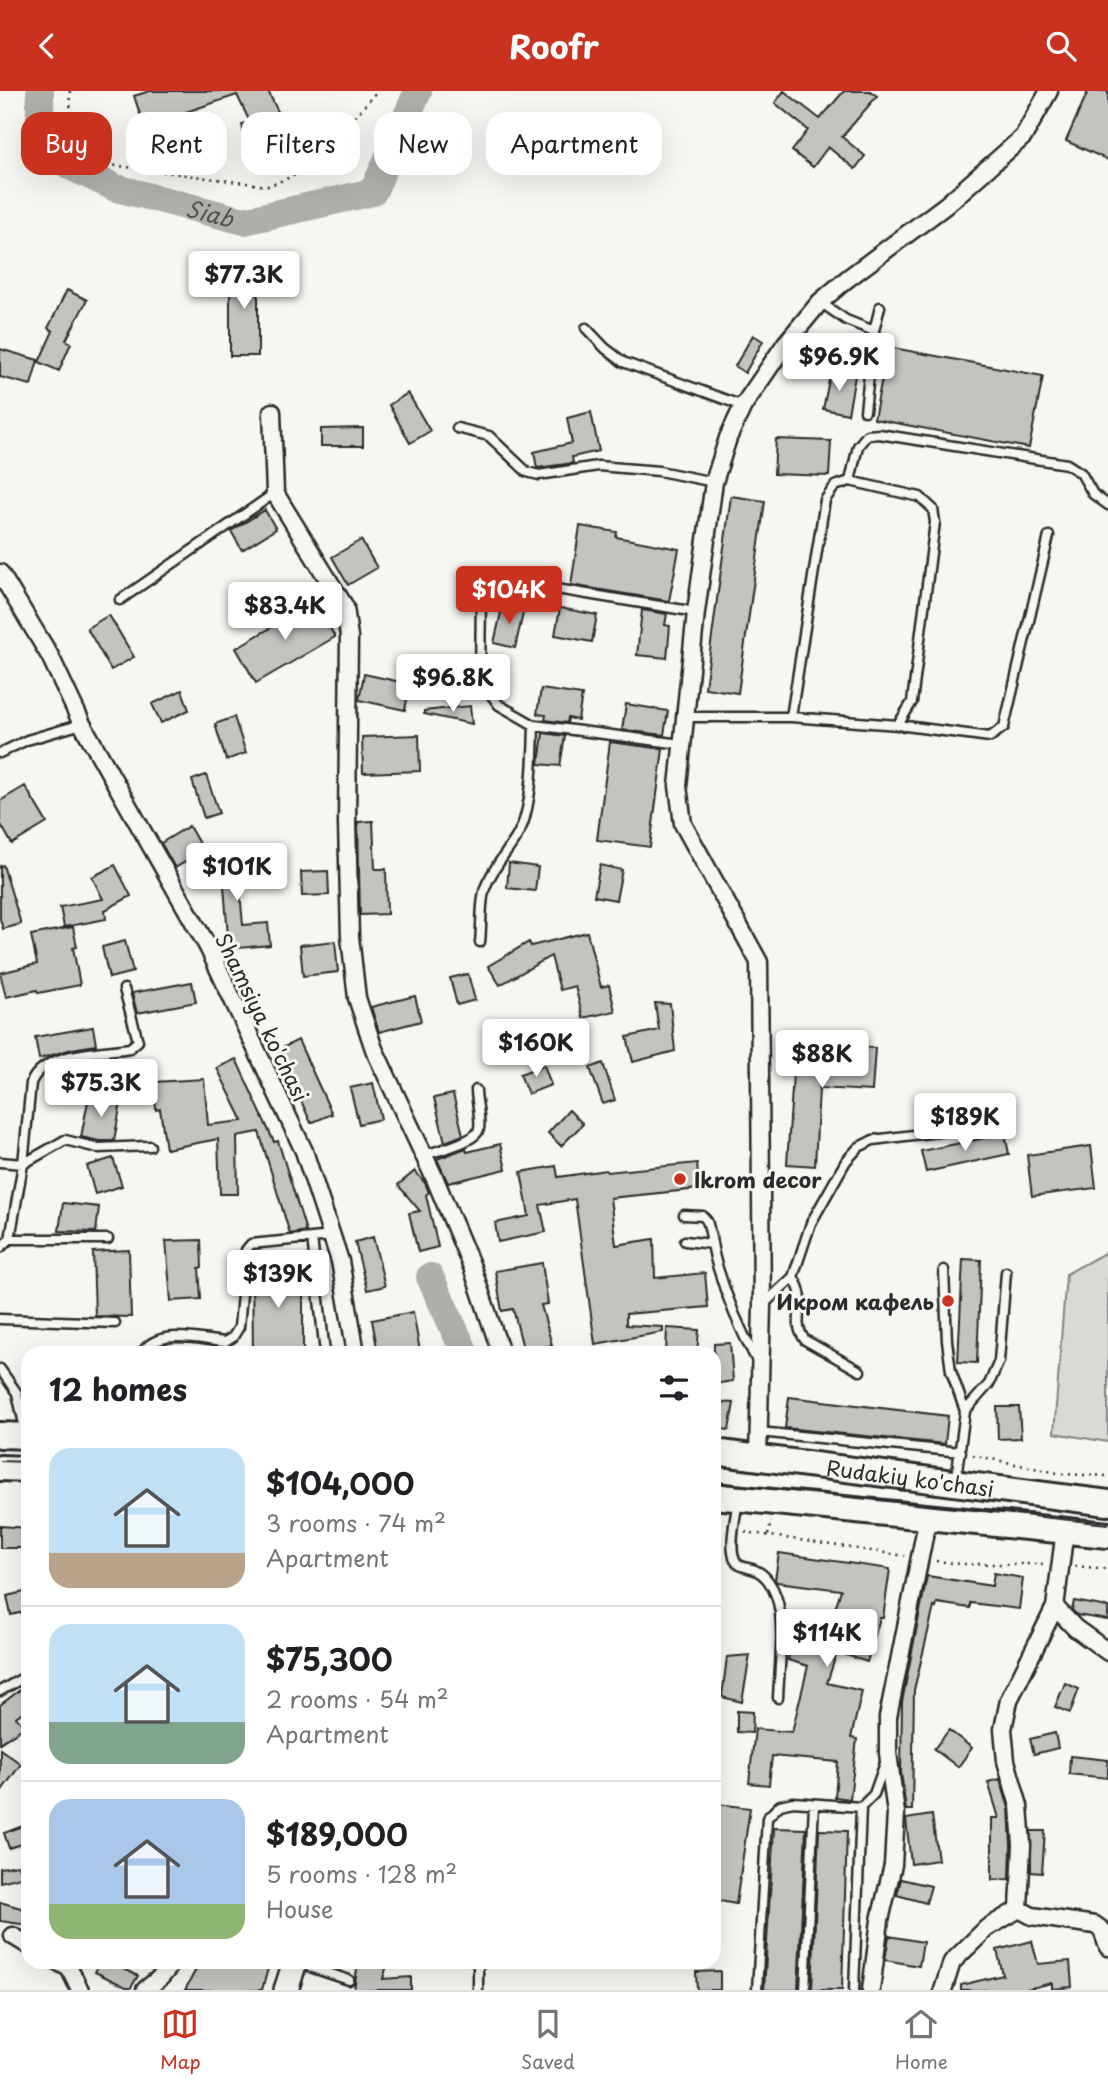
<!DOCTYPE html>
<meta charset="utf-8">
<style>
body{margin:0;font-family:"Playpen Sans",sans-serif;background:#f2f2f2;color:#202124;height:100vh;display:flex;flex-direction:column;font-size:26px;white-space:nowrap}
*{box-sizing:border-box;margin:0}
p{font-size:23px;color:#757577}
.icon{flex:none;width:38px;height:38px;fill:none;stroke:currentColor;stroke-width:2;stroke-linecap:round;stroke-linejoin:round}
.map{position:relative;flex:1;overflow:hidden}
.side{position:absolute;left:21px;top:1255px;width:700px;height:623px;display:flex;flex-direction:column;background:#fff;border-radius:21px;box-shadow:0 7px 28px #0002}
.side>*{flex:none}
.hud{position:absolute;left:21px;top:21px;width:700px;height:63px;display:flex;gap:14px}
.price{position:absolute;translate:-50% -60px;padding:0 16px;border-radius:7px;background:#fff;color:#222;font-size:23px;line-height:46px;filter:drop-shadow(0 2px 4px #0008)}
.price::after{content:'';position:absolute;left:50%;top:42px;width:21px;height:16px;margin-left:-10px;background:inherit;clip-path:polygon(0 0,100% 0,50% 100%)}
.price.on{background:#c8321e;color:#fff}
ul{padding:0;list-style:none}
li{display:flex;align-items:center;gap:21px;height:175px;padding:0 28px}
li+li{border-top:2px solid #e0e0e0}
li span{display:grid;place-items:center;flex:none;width:196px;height:140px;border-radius:21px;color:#555}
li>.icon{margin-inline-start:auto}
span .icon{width:84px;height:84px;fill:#fffc;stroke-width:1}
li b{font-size:30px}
h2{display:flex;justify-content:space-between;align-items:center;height:84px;padding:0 28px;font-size:30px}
.pill{padding:0 24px;border-radius:21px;background:#fff;box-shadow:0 7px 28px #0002;font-size:24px;line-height:63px}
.pill.on{background:#c8321e;color:#fff}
header{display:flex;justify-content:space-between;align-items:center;height:91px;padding:0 28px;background:#c8321e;color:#fff;font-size:32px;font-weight:700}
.tabs{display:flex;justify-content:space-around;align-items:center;height:98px;border-top:2px solid #e0e0e0;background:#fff;font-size:19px;color:#757577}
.tabs a{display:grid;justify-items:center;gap:4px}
.tabs .on{color:#c8321e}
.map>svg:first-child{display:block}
.green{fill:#d9d9d5;stroke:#828280;stroke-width:2}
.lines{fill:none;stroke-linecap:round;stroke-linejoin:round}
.river{stroke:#aeaeab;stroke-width:28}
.building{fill:#c3c3c0;stroke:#2b2b2b;stroke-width:2}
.service-casing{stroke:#2b2b2b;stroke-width:13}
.minor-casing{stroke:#2b2b2b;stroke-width:21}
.secondary-casing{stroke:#2b2b2b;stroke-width:28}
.primary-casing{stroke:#2b2b2b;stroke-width:30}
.path{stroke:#2b2b2b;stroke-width:2.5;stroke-dasharray:2 5;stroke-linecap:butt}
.service{stroke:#f6f6f2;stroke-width:8}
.minor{stroke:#f6f6f2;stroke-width:16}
.secondary{stroke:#f6f6f2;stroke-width:23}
.primary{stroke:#f6f6f2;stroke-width:24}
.tram{stroke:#2b2b2b;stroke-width:2}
.poi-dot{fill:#c8321e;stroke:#f6f6f2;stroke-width:2.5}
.labels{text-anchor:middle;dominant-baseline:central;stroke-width:6;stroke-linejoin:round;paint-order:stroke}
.street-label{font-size:21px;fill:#2b2b2b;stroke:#f6f6f2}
.poi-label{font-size:21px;font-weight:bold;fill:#2b2b2b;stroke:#f6f6f2;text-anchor:start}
.water-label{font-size:23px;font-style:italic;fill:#525251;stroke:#f6f6f2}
</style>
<header><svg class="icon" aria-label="back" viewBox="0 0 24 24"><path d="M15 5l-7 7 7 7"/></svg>Roofr<svg class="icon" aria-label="search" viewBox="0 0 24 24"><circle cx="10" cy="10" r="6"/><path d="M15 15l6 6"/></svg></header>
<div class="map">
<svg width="1108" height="1899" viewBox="0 0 1108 1899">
<rect width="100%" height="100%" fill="#f6f6f2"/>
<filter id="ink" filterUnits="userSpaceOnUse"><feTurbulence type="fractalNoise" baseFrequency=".0143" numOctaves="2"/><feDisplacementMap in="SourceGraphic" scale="14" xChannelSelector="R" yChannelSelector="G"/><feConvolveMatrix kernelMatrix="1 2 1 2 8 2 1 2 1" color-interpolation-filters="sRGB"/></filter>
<g filter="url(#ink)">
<!-- green -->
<path class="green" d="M1108,1160V1351L1054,1342L1066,1183Z"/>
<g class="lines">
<!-- river -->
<g class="river">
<path id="s1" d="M40,0V47L70,75L116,97L244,130L373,101L418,0"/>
<path d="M430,1186L465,1262"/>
</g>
</g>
<!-- building -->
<path class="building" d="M150,0H268L280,25L289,24L296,61L249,70L242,33L250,31L237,4L144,35L134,5Z
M784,0L820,28L844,0H870L877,5L842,46L865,65L855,78L828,56L813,76L792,60L808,39L775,12Z
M1088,0H1108V69L1066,50Z
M230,175H258V265H230Z
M67,199L87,209L66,249L71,252L59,280L39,271L53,240L48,237Z
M753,244L763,250L745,282L735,275Z
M888,256L1043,285L1029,357L874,328Z
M0,258L38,269L31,294L0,286Z
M831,280L855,285L848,323L823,318Z
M408,302L430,340L410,352L389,314Z
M591,321L599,360L572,366L573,372L537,377L534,361L572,352L567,327Z
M363,337V355H321V338Z
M776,348L831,350L829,385L774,383Z
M731,405L765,410L738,602L705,597Z
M265,419L276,438L242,459L231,440Z
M580,435L617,441L616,446L679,458L669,510L571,494Z
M361,449L377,477L348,494L332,466Z
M315,511L335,546L256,592L236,557Z
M503,513L524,518L515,557L494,552Z
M560,517L597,524L592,551L555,544Z
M642,519L667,523L665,534L670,535L667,567L637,564Z
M109,524L134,566L111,579L87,537Z
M364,583L410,593L405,619L359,609Z
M541,598L582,604L578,629L568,627L567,632L545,629L546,624L537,623Z
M182,599L189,619L161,632L152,613Z
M626,613L668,620L664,644L622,639Z
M470,615L472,633L424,623V620Z
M234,626L246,662L226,669L215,633Z
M543,642L565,645L560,675L539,673Z
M419,644L420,680L363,682L362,646Z
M610,651L663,658L650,756L597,749Z
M206,684L219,722L204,727L192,689Z
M25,695L47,732L12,753L0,732V710Z
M373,730L375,778H386L387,823L360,824L358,731Z
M189,735L203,760L175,777L161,752Z
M236,756L243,834L268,832L270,854L229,858L223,782L213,783L210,759Z
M509,772L538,776L535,800L507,797Z
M3,774L21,833L3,838L0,828V775Z
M115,774L131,805L105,819L106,828L64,836L60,816L103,808L92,786Z
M600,774L622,779L616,809L594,805Z
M328,780L329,804L302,805L301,781Z
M73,836L77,856L73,857L80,894L38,902L37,899L6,906L0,882L37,873L31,844Z
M587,841L601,896L609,894L615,920L583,927L575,895L560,899L551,865L500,894L488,875L529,851L531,855Z
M125,850L133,881L109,887L102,856Z
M335,850L338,881L303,885L300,854Z
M468,883L475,909L457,914L450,887Z
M192,891L196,911L137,922L132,902Z
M415,905L421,930L379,941L371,916Z
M655,912L670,913L675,960L633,971L627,946L659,939Z
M93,936L96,954L72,958L39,968L35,946Z
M298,949L332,1023L311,1032L278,959Z
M795,952L875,957L872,1000L819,997L815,1075L787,1073Z
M236,968L274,1051L278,1050L306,1140L290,1143L259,1041L237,1045L238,1103H220L218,1048L166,1058L160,1018L156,1019L154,991L204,988L208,1034L243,1030L217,977Z
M603,972L615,1009L603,1013L590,977Z
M544,974L551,994L528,1003L520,983Z
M373,992L381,1028L359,1033L350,997Z
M453,1003L463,1044L445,1051L434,1007Z
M89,1005L121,1011L114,1050H99L81,1046Z
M569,1019L583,1033L561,1055L548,1042Z
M1005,1043L1009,1063L926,1081L921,1060Z
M500,1053L506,1078L448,1092L437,1068L466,1057L467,1061Z
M1091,1055L1096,1097L1032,1105L1027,1064Z
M113,1067L122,1095L95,1103L87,1075Z
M697,1072L699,1098L610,1107L616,1154L654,1148L655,1187L705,1182L708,1216L626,1223V1234L663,1236V1241L595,1253L575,1108L540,1114L546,1141L498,1151L495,1132L529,1125L521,1081L556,1075L558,1086L606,1079L607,1081Z
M415,1080L425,1092L429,1101L426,1104L438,1156L418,1161L409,1122L420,1120L398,1094Z
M63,1112L99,1116L96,1141L59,1140Z
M373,1146L385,1195L367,1199L355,1151Z
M201,1149L202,1176L199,1177L201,1208L171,1210L166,1150Z
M129,1159L131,1226L95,1225L93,1161Z
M963,1168L981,1169L977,1272L958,1271Z
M542,1172L548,1213L541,1214L552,1254L524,1261L513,1218L502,1220L495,1180Z
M252,1176H303V1262H253Z
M413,1221L420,1260L378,1262L372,1229Z
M667,1237L699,1239L697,1262H666Z
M730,1252L733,1290L714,1293V1253Z
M789,1306L948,1325L945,1353L785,1337Z
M714,1311L734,1312L729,1339L714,1337Z
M997,1316H1019L1021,1347L998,1348Z
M0,1435L28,1437V1457H0Z
M779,1462L890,1478L883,1527H880L867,1571L837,1561L827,1592L862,1600L851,1647L857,1648L850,1708L835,1706L838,1671L772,1665L769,1694L749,1692L755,1638L792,1641L808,1575L788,1569L793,1549L822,1557L841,1499L777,1491L775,1489Z
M994,1482L1023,1487L1019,1518L970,1512V1517L937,1512L936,1517L934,1516L914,1599L912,1719H906L901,1681L902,1611L927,1485L992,1495Z
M28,1500V1520L11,1524L7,1505Z
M1074,1510L1108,1516V1529L1077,1524L1072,1519Z
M750,1564L742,1611L722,1606L727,1566Z
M1065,1592L1079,1598L1070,1622L1055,1616Z
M28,1593V1617L16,1626L24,1636L0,1652V1614Z
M737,1620L753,1621L752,1642L737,1641Z
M949,1639L972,1657L958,1676L934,1658Z
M1055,1642L1058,1657L1034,1663L1030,1648Z
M0,1658L21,1673L0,1702Z
M1070,1665L1108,1669V1687L1069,1683Z
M1000,1688L1009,1717L1011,1754L1010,1788L992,1789V1727H999L988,1691Z
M718,1713L750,1717L736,1813L714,1809V1742Z
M932,1724L938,1769L911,1773L906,1728Z
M28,1733V1751L9,1757L4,1742Z
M774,1737L806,1738L798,1899H764Z
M819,1739L847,1740L842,1899H812Z
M1031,1740H1045L1042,1782L1031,1781Z
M17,1774L25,1785L0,1791V1777Z
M901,1788L931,1795L926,1812L897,1804Z
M0,1811L28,1819V1834L0,1830Z
M889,1845L923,1851L919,1875L885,1869Z
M1032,1850L1038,1873L1070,1870L1072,1896L1052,1898V1892L1023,1899H961V1894L1003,1884L997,1859Z
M100,1871H112L138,1885L130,1898L95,1881Z
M200,1871H260L269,1874L262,1899H185Z
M358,1871H388L383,1888L411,1886V1899H354Z
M720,1880V1899H697L696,1881Z"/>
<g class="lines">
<defs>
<path id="service" d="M820,211L846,229L874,240L865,320
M586,237L605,257L623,271L743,315
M874,240L880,216
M457,337L489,345L527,381L539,384L598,375L659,380L714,391
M850,390L858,355L867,344L879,343L1067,373L1081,382L1093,403L1108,414
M120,509L275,402
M684,626H791L898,634L990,646L1004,636L1049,445
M791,626L825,409L835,395L850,390L920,406L933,418L935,431L912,611L898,634
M681,653L534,634L499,614L480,589L481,503L489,493L502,489L696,521
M0,662L27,649L82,633
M480,851C482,834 480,812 485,797C495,770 518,753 525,726C533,696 533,665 534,634
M424,1064C436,1060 476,1051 479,1038C481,1027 476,1010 476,999
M0,1071L23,1073L65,1049L98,1057L150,1055
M684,1124L703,1125L707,1130C712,1145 712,1159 717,1174C727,1208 740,1239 757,1270
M312,1147L325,1262
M10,1148L23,1073L31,992C44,960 100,962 130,957L138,950L124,898
M685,1150L712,1153
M0,1157L10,1148H108
M944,1179L947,1250L951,1280L965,1320L956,1388
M793,1186C812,1213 788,1227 805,1249L860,1280
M764,1213L793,1186L811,1132L846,1070L859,1056L873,1049L994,1034
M0,1228L115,1232
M142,1262C158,1236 200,1249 225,1251L233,1246L239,1236L246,1159L251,1153L332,1145
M0,1278L17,1302L26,1342
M965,1320L989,1293L999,1270L1006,1181
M759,1341L961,1361
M738,1409C736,1424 727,1461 737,1472C743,1478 751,1476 757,1480C766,1484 773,1496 776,1505C786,1532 779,1577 778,1607
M0,1600L28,1584
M295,1871L349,1889
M478,1871V1899
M757,1899L767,1727L780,1714L793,1711L861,1716L874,1703L885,1672
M805,1899L814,1713
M854,1899L861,1716"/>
<path id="minor" d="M272,321L275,402L345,516L349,546L347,732L350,846L357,907L374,958L435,1088L472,1176L501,1262
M0,482L50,565L82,633L208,856L304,1060L340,1170L356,1262
M758,1365L762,1215L759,871L683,733L678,695L696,521L714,391L728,347L743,315L786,252L820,211L847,188L946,114L1023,46L1049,0
M1055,1516L1075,1537L1108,1561
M1019,1818L1032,1825L1095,1834L1102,1839L1108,1856
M13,1845L28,1854
M58,1871L69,1877L80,1899
M145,1899L161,1886L173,1871
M871,1899L880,1829L893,1774L896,1722L888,1662V1626L928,1426
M943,1899L952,1871L987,1837L1019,1818L1022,1754L1019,1715L1006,1670L1003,1638L1009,1609L1055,1516L1065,1439"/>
<path id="secondary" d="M286,1899L295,1871"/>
<g id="primary">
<path d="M0,1344L28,1345"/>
<path id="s2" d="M714,1361L1108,1412"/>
<path d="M0,1377L28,1378"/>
<path d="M714,1405L1108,1444"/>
</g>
</defs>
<!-- service casing -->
<use href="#service" class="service-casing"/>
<!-- minor casing -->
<use href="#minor" class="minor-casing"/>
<!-- secondary casing -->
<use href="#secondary" class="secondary-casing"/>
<!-- primary casing -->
<use href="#primary" class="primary-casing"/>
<!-- path -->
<path class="path" d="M70,0C66,31 91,53 111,74L268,95L326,72L339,44L377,0
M973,1364L1062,1383L1108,1385
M745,1441L905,1465
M768,1444L771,1430
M936,1470L961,1473H1044
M1075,1475L1108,1478"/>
<!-- service -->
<use href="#service" class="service"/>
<!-- minor -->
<use href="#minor" class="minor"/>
<!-- secondary -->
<use href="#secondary" class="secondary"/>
<!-- primary -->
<use href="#primary" class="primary"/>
<!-- tram -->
<path class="tram" d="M0,1370L28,1371
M714,1392L1108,1433"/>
</g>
</g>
<!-- markers -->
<g class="poi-dot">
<circle cx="680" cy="1088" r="7"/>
<circle cx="948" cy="1210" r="7"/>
</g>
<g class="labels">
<!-- street labels -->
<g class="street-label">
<text transform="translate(263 926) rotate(64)">Shamsiya ko'chasi</text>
<text stroke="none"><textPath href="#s2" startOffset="198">Rudakiy ko'chasi</textPath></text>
</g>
<!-- poi labels -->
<g class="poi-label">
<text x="694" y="1088">Ikrom decor</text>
<text x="934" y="1210" text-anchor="end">Икром кафель</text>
</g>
<!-- water labels -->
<g class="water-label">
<text stroke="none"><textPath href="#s1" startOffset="236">Siab</textPath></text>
</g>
</g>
</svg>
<b class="price" style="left:244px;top:220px">$77.3K</b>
<b class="price" style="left:839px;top:302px">$96.9K</b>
<b class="price on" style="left:509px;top:535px">$104K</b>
<b class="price" style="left:285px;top:551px">$83.4K</b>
<b class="price" style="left:453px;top:623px">$96.8K</b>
<b class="price" style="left:237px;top:812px">$101K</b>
<b class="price" style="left:536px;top:988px">$160K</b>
<b class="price" style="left:822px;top:999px">$88K</b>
<b class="price" style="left:101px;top:1028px">$75.3K</b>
<b class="price" style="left:965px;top:1062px">$189K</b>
<b class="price" style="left:278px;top:1219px">$139K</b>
<b class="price" style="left:827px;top:1578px">$114K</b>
<div class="hud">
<a class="pill on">Buy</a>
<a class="pill">Rent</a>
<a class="pill">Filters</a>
<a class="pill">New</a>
<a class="pill">Apartment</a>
</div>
<section class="side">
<h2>12 homes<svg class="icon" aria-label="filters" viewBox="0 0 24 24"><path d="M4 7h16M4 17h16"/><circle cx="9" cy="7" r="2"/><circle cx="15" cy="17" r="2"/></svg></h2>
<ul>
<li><span style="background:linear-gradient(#bfe0f5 75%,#b9a48a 0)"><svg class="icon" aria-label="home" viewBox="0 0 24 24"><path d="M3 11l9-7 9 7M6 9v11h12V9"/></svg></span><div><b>$104,000</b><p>3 rooms · 74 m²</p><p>Apartment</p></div></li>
<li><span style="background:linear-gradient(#bfe0f5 70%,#7fa58c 0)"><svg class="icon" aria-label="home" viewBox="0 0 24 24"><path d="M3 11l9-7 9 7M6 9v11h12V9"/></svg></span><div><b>$75,300</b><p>2 rooms · 54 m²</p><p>Apartment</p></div></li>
<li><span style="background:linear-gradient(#a9c7e8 75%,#8fb573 0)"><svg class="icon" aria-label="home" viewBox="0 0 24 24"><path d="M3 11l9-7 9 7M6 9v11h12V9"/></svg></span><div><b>$189,000</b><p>5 rooms · 128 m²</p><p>House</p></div></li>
</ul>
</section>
</div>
<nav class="tabs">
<a class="on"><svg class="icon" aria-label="map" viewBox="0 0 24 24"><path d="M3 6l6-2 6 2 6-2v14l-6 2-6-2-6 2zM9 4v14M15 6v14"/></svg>Map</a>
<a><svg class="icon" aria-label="saved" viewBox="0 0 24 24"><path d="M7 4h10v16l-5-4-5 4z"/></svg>Saved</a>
<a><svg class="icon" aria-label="home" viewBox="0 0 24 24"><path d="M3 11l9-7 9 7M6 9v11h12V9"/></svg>Home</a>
</nav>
